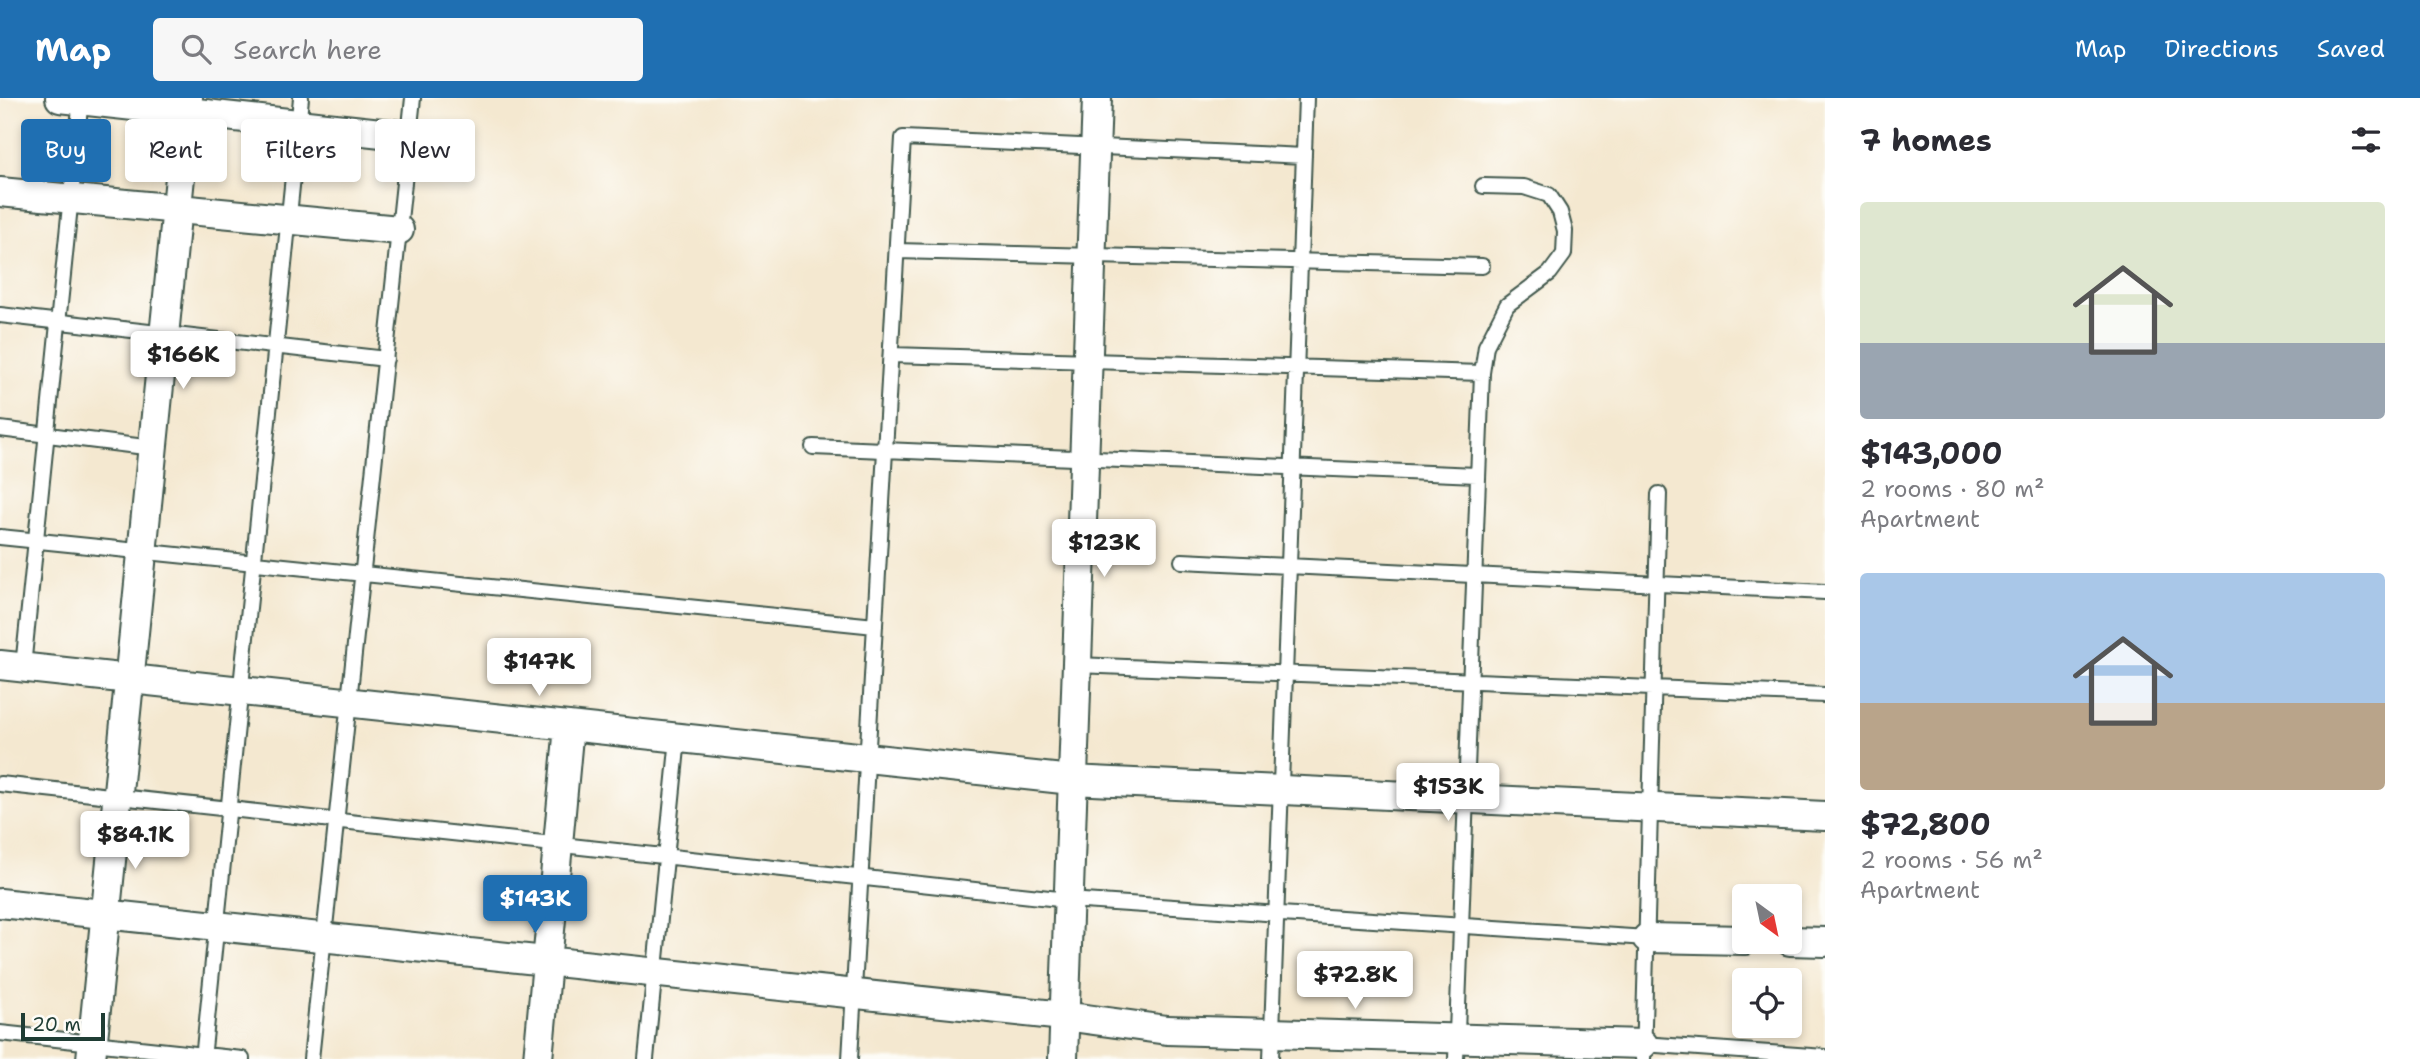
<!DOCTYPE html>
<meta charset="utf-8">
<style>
body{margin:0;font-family:"Shantell Sans",sans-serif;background:#f7f7f7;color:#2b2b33;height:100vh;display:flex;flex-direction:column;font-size:26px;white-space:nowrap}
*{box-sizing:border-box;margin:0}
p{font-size:23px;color:#7c7c81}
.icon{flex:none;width:38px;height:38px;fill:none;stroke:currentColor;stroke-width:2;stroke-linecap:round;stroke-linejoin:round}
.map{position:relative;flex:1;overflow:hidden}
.details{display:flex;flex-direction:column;background:#fff;width:595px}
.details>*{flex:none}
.hud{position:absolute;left:21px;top:21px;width:665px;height:63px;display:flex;gap:14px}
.needle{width:46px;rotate:147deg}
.tools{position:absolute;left:1732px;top:786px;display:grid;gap:14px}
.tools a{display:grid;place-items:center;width:70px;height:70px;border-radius:7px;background:#fff;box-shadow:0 4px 10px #0003;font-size:35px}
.scale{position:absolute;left:21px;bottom:18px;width:84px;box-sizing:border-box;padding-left:7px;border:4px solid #1f3d34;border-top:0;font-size:19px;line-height:24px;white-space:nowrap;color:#1f3d34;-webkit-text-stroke:5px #fdfcf7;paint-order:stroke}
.price{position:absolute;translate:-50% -60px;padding:0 16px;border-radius:7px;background:#fff;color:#222;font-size:23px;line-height:46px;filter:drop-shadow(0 2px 4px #0008)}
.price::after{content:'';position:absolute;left:50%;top:42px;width:21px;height:16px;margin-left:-10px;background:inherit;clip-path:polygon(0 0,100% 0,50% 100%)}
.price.selected{background:#1f6fb2;color:#fff}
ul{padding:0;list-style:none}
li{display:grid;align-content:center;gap:14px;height:371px;padding:0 35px}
li span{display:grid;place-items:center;height:217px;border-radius:7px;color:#555}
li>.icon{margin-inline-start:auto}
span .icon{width:126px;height:126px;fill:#fffc;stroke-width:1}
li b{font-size:30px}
h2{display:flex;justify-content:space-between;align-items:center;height:84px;padding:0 35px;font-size:30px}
.pill{padding:0 24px;border-radius:7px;background:#fff;box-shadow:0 4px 10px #0003;font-size:24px;line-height:63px}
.pill.selected{background:#1f6fb2;color:#fff}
header{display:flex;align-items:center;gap:42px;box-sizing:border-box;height:98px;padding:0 35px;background:#1f6fb2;color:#fff}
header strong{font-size:33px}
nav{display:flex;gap:38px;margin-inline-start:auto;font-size:24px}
.search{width:490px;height:63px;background:#f7f7f7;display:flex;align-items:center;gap:18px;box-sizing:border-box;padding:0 24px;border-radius:7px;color:#7c7c81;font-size:26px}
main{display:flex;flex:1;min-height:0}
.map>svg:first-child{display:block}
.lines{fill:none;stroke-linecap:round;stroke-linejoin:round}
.lane-casing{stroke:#3f574b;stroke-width:18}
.street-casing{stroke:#3f574b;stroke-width:32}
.lane{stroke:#fff;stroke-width:14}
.street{stroke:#fff;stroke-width:28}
</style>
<header>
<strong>Map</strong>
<div class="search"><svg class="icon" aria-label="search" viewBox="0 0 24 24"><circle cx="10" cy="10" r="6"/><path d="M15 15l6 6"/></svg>Search here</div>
<nav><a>Map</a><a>Directions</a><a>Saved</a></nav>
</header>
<main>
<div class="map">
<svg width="1825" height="961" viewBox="0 0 1825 961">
<rect width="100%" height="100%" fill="#fdfcf7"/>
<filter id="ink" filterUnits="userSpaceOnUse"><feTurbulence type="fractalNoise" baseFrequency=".0143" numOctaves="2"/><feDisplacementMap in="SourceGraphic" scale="14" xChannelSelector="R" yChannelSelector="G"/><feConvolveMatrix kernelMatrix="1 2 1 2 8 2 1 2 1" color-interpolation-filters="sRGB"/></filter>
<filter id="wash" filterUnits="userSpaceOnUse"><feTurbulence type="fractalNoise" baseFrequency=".00686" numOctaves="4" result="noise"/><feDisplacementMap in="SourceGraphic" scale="28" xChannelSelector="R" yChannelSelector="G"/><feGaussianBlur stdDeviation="1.57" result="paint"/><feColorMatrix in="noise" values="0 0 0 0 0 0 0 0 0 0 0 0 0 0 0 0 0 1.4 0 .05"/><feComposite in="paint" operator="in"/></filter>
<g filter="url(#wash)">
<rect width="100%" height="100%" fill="#f4e8d0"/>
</g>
<g filter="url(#ink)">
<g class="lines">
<defs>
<path id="lane" d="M897,153L1482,168
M0,217L386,261
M891,257L1482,275
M0,331L153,350
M813,349L1477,377
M0,439L875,528
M1182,463L1825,494
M1077,567L1825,597
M23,569L81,0
M0,686L1068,802L1647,840
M0,935L242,961
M1643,946L1825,959
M203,961L301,0
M311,961L413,0
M646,961L678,640
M850,961L903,40L1304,58
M1271,961L1306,0
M1456,961L1482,275L1486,248L1507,207L1550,175L1564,156L1565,133L1560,114L1549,97L1524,89L1483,88
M1643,961L1659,396"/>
<path id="street" d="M60,0L409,38
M0,94L399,132
M0,567L1072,682L1825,718
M0,805L1064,918L1167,932L1643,946
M1647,840L1745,842
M1790,843L1825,844
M91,961L188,0
M538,961L569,628
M1063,961L1097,0"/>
</defs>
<!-- lane casing -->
<use href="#lane" class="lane-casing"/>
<!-- street casing -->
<use href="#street" class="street-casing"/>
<!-- lane -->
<use href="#lane" class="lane"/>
<!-- street -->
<use href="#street" class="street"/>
</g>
</g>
</svg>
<div class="tools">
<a><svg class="needle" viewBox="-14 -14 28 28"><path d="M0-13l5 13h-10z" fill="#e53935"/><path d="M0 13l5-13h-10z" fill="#7c7c81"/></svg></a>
<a><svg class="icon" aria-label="locate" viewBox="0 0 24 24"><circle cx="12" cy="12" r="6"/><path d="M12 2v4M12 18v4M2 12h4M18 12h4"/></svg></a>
</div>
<div class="scale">20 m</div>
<b class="price" style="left:183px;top:293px">$166K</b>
<b class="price" style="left:1104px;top:481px">$123K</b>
<b class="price" style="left:539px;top:600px">$147K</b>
<b class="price" style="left:1448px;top:725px">$153K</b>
<b class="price" style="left:135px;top:773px">$84.1K</b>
<b class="price selected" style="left:535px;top:837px">$143K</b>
<b class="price" style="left:1355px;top:913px">$72.8K</b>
<div class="hud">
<a class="pill selected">Buy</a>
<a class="pill">Rent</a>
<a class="pill">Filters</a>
<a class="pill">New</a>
</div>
</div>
<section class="details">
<h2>7 homes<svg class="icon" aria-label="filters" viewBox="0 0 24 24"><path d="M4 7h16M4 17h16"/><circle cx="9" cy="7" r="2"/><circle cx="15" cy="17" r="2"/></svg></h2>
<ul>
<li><span style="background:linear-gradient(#dfe7d0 65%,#9aa5b1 0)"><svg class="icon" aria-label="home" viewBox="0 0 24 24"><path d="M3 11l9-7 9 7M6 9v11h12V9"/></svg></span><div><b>$143,000</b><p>2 rooms · 80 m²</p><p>Apartment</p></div></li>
<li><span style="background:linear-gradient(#a9c7e8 60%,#b9a48a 0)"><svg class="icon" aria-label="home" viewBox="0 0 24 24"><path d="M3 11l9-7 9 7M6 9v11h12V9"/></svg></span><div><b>$72,800</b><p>2 rooms · 56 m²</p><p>Apartment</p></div></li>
</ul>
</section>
</main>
